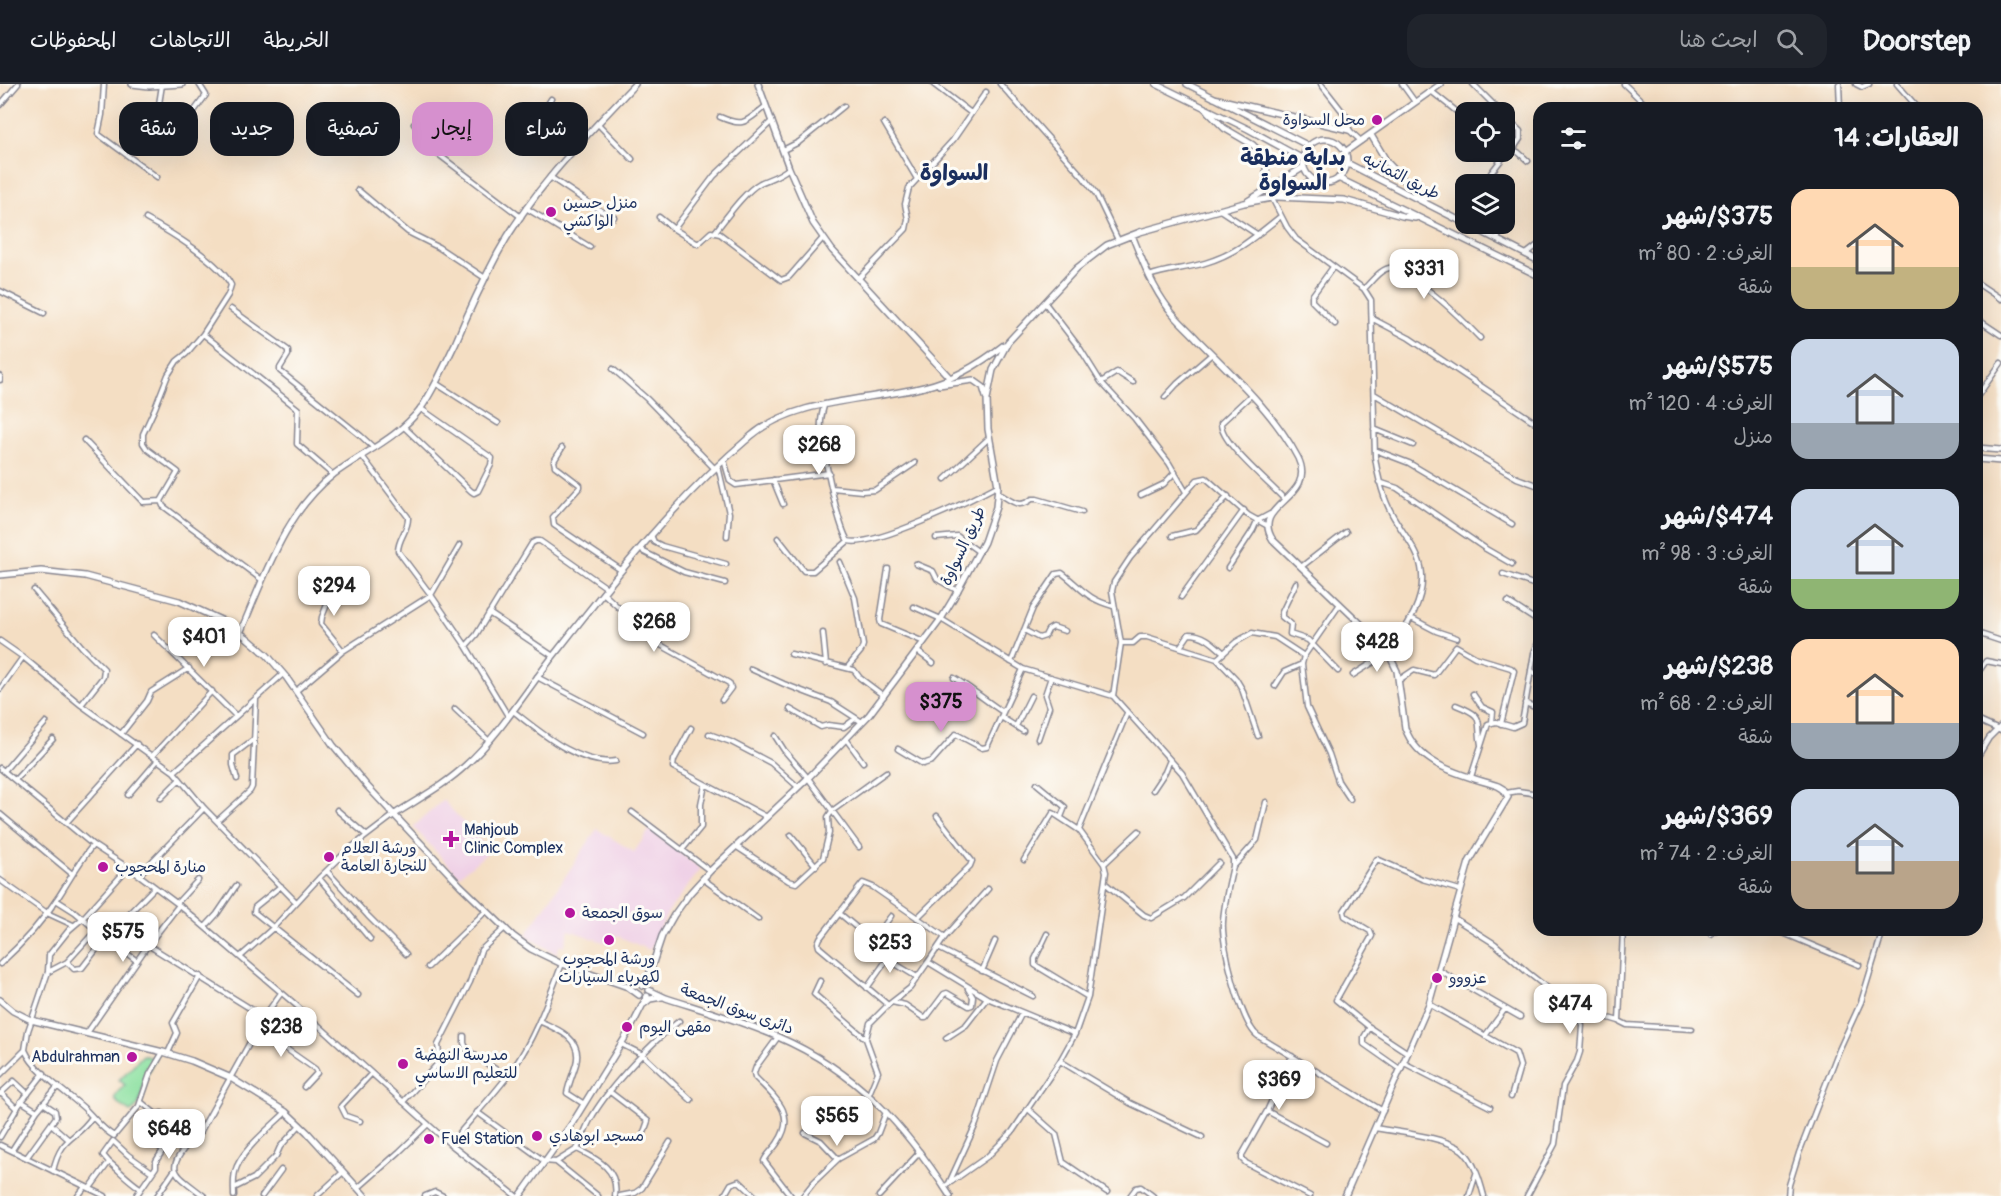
<!DOCTYPE html>
<html lang="ar">
<meta charset="utf-8">
<style>
body{margin:0;font-family:Pangolin,"Playpen Sans Arabic",sans-serif;background:#20242c;color:#f1f3f6;direction:rtl;height:100vh;display:flex;flex-direction:column;font-size:22px;white-space:nowrap}
*{box-sizing:border-box;margin:0}
p{font-size:20px;color:#9ea1a6}
.icon{flex:none;width:33px;height:33px;fill:none;stroke:currentColor;stroke-width:2;stroke-linecap:round;stroke-linejoin:round}
.map{position:relative;flex:1;overflow:hidden;direction:ltr}
.side{position:absolute;left:1533px;top:18px;width:450px;height:834px;display:flex;flex-direction:column;background:#171b24;border-radius:18px;box-shadow:0 6px 24px #0002;direction:rtl}
.side>*{flex:none}
.hud{position:absolute;left:18px;top:18px;width:570px;height:54px;direction:rtl;display:flex;gap:12px}
.controls{position:absolute;left:1455px;top:18px;display:grid;gap:12px}
.controls a{display:grid;place-items:center;width:60px;height:60px;border-radius:12px;background:#171b24;box-shadow:0 6px 24px #0002;font-size:30px}
.price{position:absolute;translate:-50% -51px;padding:0 14px;border-radius:12px;background:#fff;color:#222;font-size:20px;line-height:39px;filter:drop-shadow(0 2px 3px #0008)}
.price::after{content:'';position:absolute;left:50%;top:36px;width:18px;height:14px;margin-left:-9px;background:inherit;clip-path:polygon(0 0,100% 0,50% 100%)}
.price.on{background:#d690ce;color:#111}
ul{padding:0;list-style:none}
li{display:flex;align-items:center;gap:18px;height:150px;padding:0 24px}
li span{display:grid;place-items:center;flex:none;width:168px;height:120px;border-radius:18px;color:#555}
li>.icon{margin-inline-start:auto}
span .icon{width:72px;height:72px;fill:#fffc;stroke-width:1}
li b{font-size:26px}
h2{display:flex;justify-content:space-between;align-items:center;height:72px;padding:0 24px;font-size:26px}
.chip{padding:0 21px;border-radius:18px;background:#171b24;box-shadow:0 6px 24px #0002;font-size:21px;line-height:54px}
.chip.on{background:#d690ce;color:#111}
header{display:flex;align-items:center;gap:36px;box-sizing:border-box;height:84px;padding:0 30px;background:#171b24;border-bottom:2px solid #363941}
header strong{font-size:28px}
nav{display:flex;gap:33px;margin-inline-start:auto;font-size:21px}
.search{width:420px;height:54px;background:#20242c;display:flex;align-items:center;gap:15px;box-sizing:border-box;padding:0 21px;border-radius:18px;color:#9ea1a6;font-size:22px}
.map>svg:first-child{display:block}
.built{fill:#efd0e6}
.green{fill:#8ee1a2;stroke:#548880;stroke-width:1.5}
.lines{fill:none;stroke-linecap:round;stroke-linejoin:round}
.street-casing{stroke:#888690;stroke-width:7}
.secondary-casing{stroke:#888690;stroke-width:8}
.street{stroke:#fff;stroke-width:4}
.secondary{stroke:#fff;stroke-width:5}
.poi-dot{fill:#b5179e;stroke:#fdfcf7;stroke-width:2}
.labels{text-anchor:middle;dominant-baseline:central;stroke-width:6;stroke-linejoin:round;paint-order:stroke}
.poi-label{font-size:16px;fill:#1b2f5e;stroke:#fdfcf7;text-anchor:start}
.street-label{font-size:16px;fill:#1b2f5e;stroke:#fdfcf7}
.district-label{font-size:22px;font-weight:bold;fill:#1b2f5e;stroke:#fdfcf7}
</style>
<header>
<strong>Doorstep</strong>
<div class="search"><svg class="icon" aria-label="search" viewBox="0 0 24 24"><circle cx="10" cy="10" r="6"/><path d="M15 15l6 6"/></svg>ابحث هنا</div>
<nav><a>الخريطة</a><a>الاتجاهات</a><a>المحفوظات</a></nav>
</header>
<div class="map">
<svg width="2001" height="1112" viewBox="0 0 2001 1112">
<rect width="100%" height="100%" fill="#fdfcf7"/>
<filter id="ink" filterUnits="userSpaceOnUse"><feTurbulence type="fractalNoise" baseFrequency=".0167" numOctaves="2"/><feDisplacementMap in="SourceGraphic" scale="12" xChannelSelector="R" yChannelSelector="G"/><feConvolveMatrix kernelMatrix="1 2 1 2 8 2 1 2 1" color-interpolation-filters="sRGB"/></filter>
<filter id="wash" filterUnits="userSpaceOnUse"><feTurbulence type="fractalNoise" baseFrequency=".008" numOctaves="4" result="noise"/><feDisplacementMap in="SourceGraphic" scale="24" xChannelSelector="R" yChannelSelector="G"/><feGaussianBlur stdDeviation="1.35" result="paint"/><feColorMatrix in="noise" values="0 0 0 0 0 0 0 0 0 0 0 0 0 0 0 0 0 1.4 0 .05"/><feComposite in="paint" operator="in"/></filter>
<g filter="url(#wash)">
<rect width="100%" height="100%" fill="#f4dec3"/>
<!-- built -->
<path class="built" d="M443,716L490,767L459,792L413,743Z
M597,745L634,768L650,745L701,785L668,828L650,866L613,850L609,860L569,846L564,862L560,861L556,870L526,851Z"/>
<!-- green -->
<path class="green" d="M143,971L154,975C151,982 147,990 144,998C141,1009 142,1023 130,1028L121,1022L114,1015L118,1008L125,1001L119,996Z"/>
</g>
<g filter="url(#ink)">
<g class="lines">
<defs>
<path id="street" d="M104,0L102,31L98,50L157,93
M933,0L971,29
M1000,0L1084,94L1096,110L1118,156
M1321,0L1346,32L1349,46L1361,57
M1402,0L1415,18
M1473,0L1501,28
M1624,0L1649,24
M1839,0L1840,24
M1856,0L1862,3L1869,0
M1897,0L1918,24
M162,1L159,20L160,23L186,34L192,30L206,11L199,0
M1431,7L1466,35
M551,15L535,41V46L570,69
M0,21L18,0
M1504,32L1520,47V55L1512,67
M720,33C745,44 746,37 766,22
M884,39L917,95
M414,40L438,70L521,133
M598,40L632,75
M1504,65L1508,67L1518,68L1528,77
M783,66L799,58L844,22
M550,93L601,127L614,133
M1495,100L1491,95V89L1508,67
M358,106L408,148L438,163L485,194
M1504,113L1509,124L1504,138
M1272,114L1287,143L1296,155L1364,205L1371,216L1375,373C1378,394 1382,412 1392,430C1401,447 1417,464 1421,483C1427,512 1408,547 1386,564
M526,124L590,163
M1220,126L1258,151
M659,133L674,145L698,160L711,148L720,150L781,196L789,193L823,154
M146,135C170,148 219,177 231,201L228,211L203,250L186,270L177,277L168,291L155,324L143,350V359L147,365L178,388L161,417L163,422L262,496
M674,145L714,92L772,37
M715,148C726,134 745,107 760,99C771,94 780,92 789,84
M1497,155L1504,140
M1526,170L1539,160
M1333,183L1312,212V217L1335,240
M1149,192C1167,185 1186,185 1205,179C1236,170 1256,152 1281,132
M858,195L906,145L908,135L905,120L909,104L953,56L986,8
M1977,199L2001,215
M1364,205C1372,197 1382,182 1394,184C1428,202 1454,227 1480,254
M0,207L44,229
M1045,219L1081,266L1101,298L1135,335L1169,379L1186,408
M231,225L288,266V271L280,284V287L361,352L374,364
M1373,235L1409,254L1539,341
M1977,235L2001,251
M203,250L298,325L297,360L333,391
M613,285L647,315L715,385
M0,292V296
M1101,298L1117,288L1133,298
M437,300L498,339
M1374,310L1517,394L1539,402
M1251,311L1221,339C1220,359 1271,400 1285,416
M1165,313L1177,300L1212,270
M1977,313L2001,279
M824,322C822,329 820,337 821,345C823,368 837,439 848,457
M404,343L471,407L474,409L478,407L491,381L492,374L420,324
M1374,345L1413,361
M84,356L143,418L161,417
M562,364L554,377L555,382L580,401V403L553,433L554,441L621,486
M1375,366L1409,379L1512,440
M362,372L408,433C409,446 398,454 398,467L431,511L460,461
M724,376L730,397L736,401L829,389
M718,382L729,429L727,452
M945,395L989,354
M773,396L783,420
M1379,398L1397,404L1486,465L1512,480
M832,404L862,407L875,406L915,379
M998,409C1011,416 1018,426 1032,415H1037L1082,428
M1141,411L1164,400L1175,388
M651,451L654,458L662,462L726,480
M1172,452L1196,446L1228,412
M778,454L804,487H813L848,457C873,464 971,416 997,402
M936,454L957,452L979,468
M641,463L644,468L684,488L725,499
M840,478L855,514L863,561L861,567L847,584
M916,480L933,487L937,495L958,507
M1301,483L1346,448
M1228,484L1253,446L1257,437L1270,430
M888,485L880,536L881,540L924,558
M1503,490L1539,502
M336,498L322,533L321,540L343,567
M1296,499L1282,528V533L1291,540L1290,550L1308,556L1338,587
M34,506L82,563L104,585L103,593L81,621
M603,509L657,559L729,599L731,604L722,616
M1181,513L1244,426
M1508,518L1539,538
M1340,520L1304,572L1302,580L1307,623L1329,670L1338,697L1350,715
M914,523L941,535L1023,585L1113,612L1182,689L1233,775V782C1229,800 1224,819 1223,838C1221,859 1241,940 1258,952L1383,1027
M489,529L553,572
M1411,534L1436,547L1457,554
M1024,546L1039,554L1045,552L1048,546L1053,543L1065,547
M823,549L826,580
M1977,549L2001,557
M154,551L236,632
M0,557L23,573L81,621L174,688L204,724L296,818
M1121,559H1133L1140,553H1147L1217,575L1236,595L1242,605L1258,652
M466,562L508,632
M1180,563L1189,550C1204,550 1213,559 1224,569
M917,567L933,579
M791,570L854,586L860,594L884,612
M1217,575L1236,558L1252,549L1275,553L1304,572
M1011,578L1033,524L1056,490L1062,489C1082,504 1086,515 1113,522
M751,585L784,600L831,618L862,638
M1531,586L1539,593
M1977,590L1986,577L2001,580
M1353,591L1388,569
M537,593L643,649
M954,594C971,604 986,617 1003,628
M1399,596L1414,586L1434,591L1456,562L1475,573L1511,584L1514,587L1501,640
M1275,602L1284,588L1302,580
M0,605L23,573
M296,607L343,567L431,511L466,562L476,551L532,459L536,457H540L607,504
M1473,610L1482,623L1493,628L1492,638
M1113,612L1121,559L1112,507L1114,498L1130,474L1197,396L1206,394L1248,431L1266,441
M1525,619L1539,625
M1456,621C1486,633 1476,634 1481,661
M455,625L488,656
M790,625L821,643L828,641L844,643L856,634
M513,627C539,647 580,683 616,677
M1001,633L1023,647
M1977,636L2001,647
M1016,642L1031,612
M691,644L674,676L673,683L767,733
M121,650L147,617L151,608L189,584
M709,650L731,658L771,679L798,703
M775,652L784,666L808,694L859,763
M846,655L863,678
M1038,655L1049,623L1045,611L1051,593
M898,665L923,680L932,677L956,650L982,664L987,663L1023,585
M153,671L212,607
M1977,674L1989,654L2001,642
M0,684L93,761L139,791L179,821L296,921L450,1060L516,1112
M4,687L46,638
M174,688L283,590
M1471,693L1488,640L1496,638L1513,643L1522,639L1534,569L1539,556
M237,695L233,681V671L254,655
M15,696L53,655
M1037,700L1065,723L1061,733
M1153,706L1165,688L1170,676
M1506,709L1518,707L1539,710
M128,711L158,676
M161,714L180,695
M337,726L366,751
M632,728L710,787
M0,730L71,789
M217,737L250,707L252,703L256,615
M66,739L137,660
M791,751L816,782
M737,763L789,797L796,799L823,774L829,749L828,733L832,727L886,688
M682,766L701,743V720L705,701
M1024,776L1053,729L1079,746
M1104,780L1139,747
M1234,782L1257,756L1266,718
M327,787L368,832L406,870
M139,791L204,724
M319,794L370,855
M703,795L758,835
M0,796L47,829L73,841
M1106,800L1144,831L1151,834L1184,814L1219,779
M281,802L255,823L254,828L358,911
M177,819L198,796
M839,829L869,854L874,855L891,832
M917,834L970,782L972,777L937,732
M1454,834L1495,860L1527,888L1573,924L1577,929L1582,941L1580,968L1577,977L1563,1002L1555,1060L1527,1112
M124,835L150,858
M205,843L217,830L236,802
M96,846L137,877
M1706,846L1711,850L1716,846
M1776,846L1859,881
M1047,850L1035,875V881L1088,913
M938,864L1033,912
M240,873L273,844L319,794L348,766L394,731
M67,878L74,885L82,884L106,853L155,803
M928,878L945,853L988,805
M0,880C22,860 43,837 59,812C70,795 79,778 93,761
M428,883L486,827
M48,887L49,871L69,846L83,834L128,784
M982,887L995,857
M1440,887L1520,933
M820,897L814,910L865,954
M867,904L886,877L889,876L917,893
M892,918L905,921L924,934H926L944,910L947,909L969,922L972,921L973,913L968,905
M1429,920L1516,969L1520,982L1511,1013
M888,921L819,863L818,859L820,854L863,799L873,803L945,853
M1574,924L1619,937L1627,941L1692,945
M264,933L281,909
M539,937C558,945 583,955 576,980C573,990 569,999 567,1009L584,1020
M1619,937L1623,846
M1370,943L1364,953V960L1401,986
M258,945L315,985L317,989L304,1003
M87,949L148,861L179,821
M464,952V959L467,966L507,993
M1485,952L1505,925
M778,953L756,983L754,989L755,993C773,1012 798,1029 778,1058C774,1065 767,1070 764,1077L791,1112
M946,954L966,941L987,914
M621,960L643,971L691,1016
M25,966C35,989 68,1009 86,1026C95,1035 103,1046 114,1052L139,1022L150,990L163,968
M168,969L177,949L173,939L200,892
M1408,969L1373,946L1336,916L1372,852L1370,847L1345,832L1344,827L1377,775L1422,795L1460,806
M1292,972L1267,1027L1242,1071V1075L1246,1079L1310,1112
M1060,977L1130,1019L1202,1053
M1404,979L1490,1023
M0,991L25,966L28,947L48,888L67,878L96,846L75,828L56,816
M610,1008L648,1037L643,1051
M1,1009L17,1025
M0,1010L14,997L28,1010
M869,1010L878,988L866,955L870,939L888,921L910,904L928,878L987,914L1075,950
M21,1017L37,1027
M141,1018L156,1030L162,1029L191,1052H198L264,933L148,861
M403,1018L440,977L438,961L470,898L481,866L505,844
M1028,1025L1056,1050L1063,1078L1107,1108
M1267,1027L1326,1059
M477,1028L544,1077L556,1078L577,1065
M360,1037L346,1032L341,1022L371,990
M51,1040L68,1055
M1375,1044C1397,1048 1446,1053 1462,1066C1474,1076 1480,1097 1484,1112
M805,1049L821,1057L838,1075
M0,1053L19,1021L44,989
M193,1053C165,1088 171,1086 204,1112
M113,1057L128,1071L152,1088
M450,1060C471,1035 494,1011 513,985C535,953 548,916 562,880
M0,1061L105,1112
M12,1066L37,1027L58,1002
M27,1073L56,1033L55,1027L43,1019
M109,1078C120,1087 128,1096 140,1104
M556,1078L598,1112
M53,1087C61,1051 76,1057 92,1033
M949,1099L976,1040L997,977L1022,929
M944,1103L988,1072L1012,1048L1060,977L1075,950L1088,913L1106,788L1104,780L1079,746L1127,629
M90,1104L109,1078L103,1071L113,1057
M234,1104L254,1094L276,1072L280,1063L300,1041
M358,1104L399,1068L428,1040
M78,1112L85,1103
M136,1112L156,1083V1077L163,1066L150,1056L155,1046L152,1037L156,1030
M157,1112L174,1087
M234,1112C234,1104 233,1096 235,1088C240,1067 271,1043 286,1028
M262,1112L281,1086
M317,1112L342,1089
M425,1112L435,1108L443,1112
M615,1112C619,1085 597,1075 577,1065C583,1054 586,1041 593,1031C611,1001 652,958 679,937
M620,1112L635,1109L642,1104L670,1058
M724,1112L731,1100L739,1097L755,1112
M803,1112L814,1098L838,1075L874,1055L878,1049L886,1028
M879,1112L920,1068
M1130,1112L1136,1104L1141,1103L1153,1112
M1469,1112L1476,1090
M1788,1112L1789,1101L1799,1069L1839,966L1861,918L1883,846"/>
<path id="secondary" d="M132,0L149,2L182,0
M758,0L789,84L813,139L832,166L950,294
M1156,0L1248,45L1303,75
M1187,0L1309,62
M1214,14L1349,46
M1208,28L1224,44L1253,61L1261,69L1266,83L1267,104
M1371,51L1387,78L1425,118
M1303 77a22 22 0 1 1 44 0a22 22 0 1 1-44 0Z
M1345,68L1441,0
M1347,79L1539,177
M1338,94L1539,192
M1277,113L1344,116L1402,132L1415,134
M1248,117L1304,83
M1132,151C1142,176 1152,203 1169,225C1177,236 1188,245 1197,255C1231,289 1276,331 1298,374C1318,415 1249,420 1273,456L1386,564L1397,587L1405,644C1419,683 1464,691 1498,702L1503,705L1508,713L1469,778L1429,920L1345,1112
M939,301L973,296L983,303L986,313
M1977,364L2001,366
M1977,375L2001,377
M0,491L41,487L85,492L179,517L223,537L246,553L267,571L286,593L333,661L367,702L460,801L513,852L531,865L562,880L628,903L639,911
M240,549C265,492 284,429 334,390C364,368 398,354 421,324C435,304 444,282 455,260C468,229 482,199 498,169C533,105 585,53 635,0
M395,730C418,715 445,701 466,681C500,650 525,608 554,571C615,493 674,417 751,352C796,314 869,317 924,303C953,296 981,279 1004,261
M642,902L649,891L662,852L674,831L690,809L710,787L808,694L869,631L941,535L953,515L984,458L996,423L998,402L988,345L987,315L993,286L1008,258L1077,184L1107,161L1140,148L1244,119L1272,114L1315,96
M649,906L666,914C703,926 742,937 778,953C857,987 905,1042 950,1112
M0,916L13,927L31,936L163,968L192,977L229,993L286,1028L307,1048L365,1112
M644,920L650,915L662,913
M520,1112L573,1038L631,944L647,912"/>
</defs>
<!-- street casing -->
<use href="#street" class="street-casing"/>
<!-- secondary casing -->
<use href="#secondary" class="secondary-casing"/>
<!-- street -->
<use href="#street" class="street"/>
<!-- secondary -->
<use href="#secondary" class="secondary"/>
</g>
</g>
<!-- markers -->
<g class="poi-dot">
<circle cx="1377" cy="36" r="6"/>
<circle cx="551" cy="128" r="6"/>
<path d="M448 746h6v6h6v6h-6v6h-6v-6h-6v-6h6z"/>
<circle cx="329" cy="773" r="6"/>
<circle cx="103" cy="783" r="6"/>
<circle cx="570" cy="829" r="6"/>
<circle cx="609" cy="856" r="6"/>
<circle cx="1437" cy="894" r="6"/>
<circle cx="627" cy="943" r="6"/>
<circle cx="132" cy="973" r="6"/>
<circle cx="403" cy="980" r="6"/>
<circle cx="537" cy="1052" r="6"/>
<circle cx="429" cy="1055" r="6"/>
</g>
<g class="labels">
<!-- poi labels -->
<g class="poi-label">
<text x="1365" y="36" text-anchor="end">محل السواوة</text>
<text x="563" y="119">منزل حسين<tspan x="563" dy="18">الواكشي</tspan></text>
<text x="464" y="746">Mahjoub<tspan x="464" dy="18">Clinic Complex</tspan></text>
<text x="341" y="764">ورشة العلام<tspan x="341" dy="18">للنجارة العامة</tspan></text>
<text x="115" y="783">منارة المحجوب</text>
<text x="582" y="829">سوق الجمعة</text>
<text x="609" y="875" text-anchor="middle">ورشة المحجوب<tspan x="609" dy="18">لكهرباء السيارات</tspan></text>
<text x="1449" y="894">عزووو</text>
<text x="639" y="943">مقهى اليوم</text>
<text x="415" y="971">مدرسة النهضة<tspan x="415" dy="18">للتعليم الاساسي</tspan></text>
<text x="120" y="973" text-anchor="end">Abdulrahman</text>
<text x="549" y="1052">مسجد ابوهادي</text>
<text x="441" y="1055">Fuel Station</text>
</g>
<!-- street labels -->
<g class="street-label">
<text transform="translate(1401 92) rotate(27)">طريق الثمانيه</text>
<text transform="translate(963 462) rotate(-65)">طريق السواوة</text>
<text transform="translate(737 925) rotate(20)">دائرى سوق الجمعة</text>
</g>
<!-- district labels -->
<g class="district-label">
<text x="1293" y="74">بداية منطقة<tspan x="1293" dy="25">السواوة</tspan></text>
<text x="954" y="89">السواوة</text>
</g>
</g>
</svg>
<div class="controls">
<a><svg class="icon" aria-label="locate" viewBox="0 0 24 24"><circle cx="12" cy="12" r="6"/><path d="M12 2v4M12 18v4M2 12h4M18 12h4"/></svg></a>
<a><svg class="icon" aria-label="layers" viewBox="0 0 24 24"><path d="M12 4l9 5-9 5-9-5zM3 14l9 5 9-5"/></svg></a>
</div>
<b class="price" style="left:1424px;top:216px">$331</b>
<b class="price" style="left:819px;top:392px">$268</b>
<b class="price" style="left:334px;top:533px">$294</b>
<b class="price" style="left:654px;top:569px">$268</b>
<b class="price" style="left:204px;top:584px">$401</b>
<b class="price" style="left:1377px;top:589px">$428</b>
<b class="price on" style="left:941px;top:649px">$375</b>
<b class="price" style="left:123px;top:879px">$575</b>
<b class="price" style="left:890px;top:890px">$253</b>
<b class="price" style="left:1570px;top:951px">$474</b>
<b class="price" style="left:281px;top:974px">$238</b>
<b class="price" style="left:1279px;top:1027px">$369</b>
<b class="price" style="left:837px;top:1063px">$565</b>
<b class="price" style="left:169px;top:1076px">$648</b>
<div class="hud">
<a class="chip">شراء</a>
<a class="chip on">إيجار</a>
<a class="chip">تصفية</a>
<a class="chip">جديد</a>
<a class="chip">شقة</a>
</div>
<section class="side">
<h2>العقارات: 14<svg class="icon" aria-label="filters" viewBox="0 0 24 24"><path d="M4 7h16M4 17h16"/><circle cx="9" cy="7" r="2"/><circle cx="15" cy="17" r="2"/></svg></h2>
<ul>
<li><span style="background:linear-gradient(#ffd9b3 65%,#c2b280 0)"><svg class="icon" aria-label="home" viewBox="0 0 24 24"><path d="M3 11l9-7 9 7M6 9v11h12V9"/></svg></span><div><b>$375/شهر</b><p>الغرف: 2 · 80 m²</p><p>شقة</p></div></li>
<li><span style="background:linear-gradient(#c9d6e8 70%,#9aa5b1 0)"><svg class="icon" aria-label="home" viewBox="0 0 24 24"><path d="M3 11l9-7 9 7M6 9v11h12V9"/></svg></span><div><b>$575/شهر</b><p>الغرف: 4 · 120 m²</p><p>منزل</p></div></li>
<li><span style="background:linear-gradient(#c9d6e8 75%,#8fb573 0)"><svg class="icon" aria-label="home" viewBox="0 0 24 24"><path d="M3 11l9-7 9 7M6 9v11h12V9"/></svg></span><div><b>$474/شهر</b><p>الغرف: 3 · 98 m²</p><p>شقة</p></div></li>
<li><span style="background:linear-gradient(#ffd9b3 70%,#9aa5b1 0)"><svg class="icon" aria-label="home" viewBox="0 0 24 24"><path d="M3 11l9-7 9 7M6 9v11h12V9"/></svg></span><div><b>$238/شهر</b><p>الغرف: 2 · 68 m²</p><p>شقة</p></div></li>
<li><span style="background:linear-gradient(#c9d6e8 60%,#b9a48a 0)"><svg class="icon" aria-label="home" viewBox="0 0 24 24"><path d="M3 11l9-7 9 7M6 9v11h12V9"/></svg></span><div><b>$369/شهر</b><p>الغرف: 2 · 74 m²</p><p>شقة</p></div></li>
</ul>
</section>
</div>
